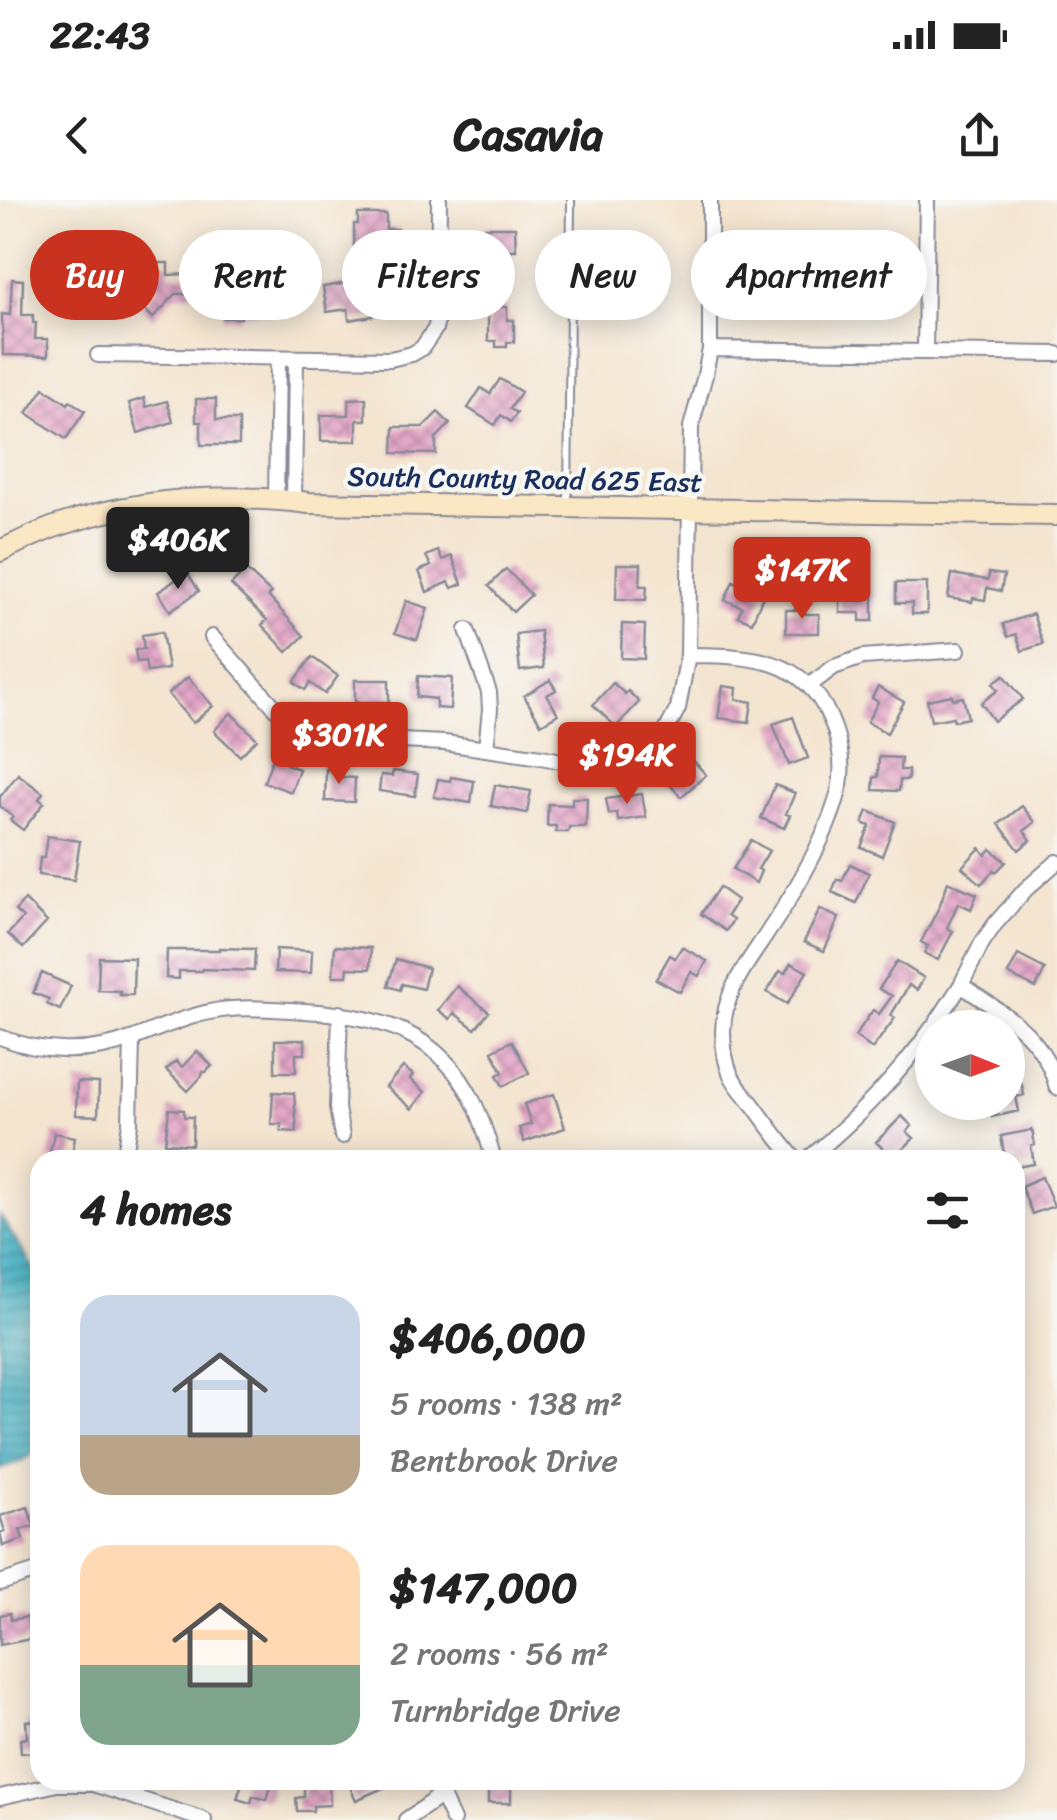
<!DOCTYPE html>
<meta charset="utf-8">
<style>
body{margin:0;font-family:Sriracha,sans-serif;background:#f2f2f2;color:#222;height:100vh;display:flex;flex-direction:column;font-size:38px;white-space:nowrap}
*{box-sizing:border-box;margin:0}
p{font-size:32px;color:#767676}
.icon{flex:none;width:55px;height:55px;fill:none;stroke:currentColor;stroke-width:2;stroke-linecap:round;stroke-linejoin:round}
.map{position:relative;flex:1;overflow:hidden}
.panel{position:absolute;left:30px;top:950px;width:995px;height:640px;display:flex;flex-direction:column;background:#fff;border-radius:30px;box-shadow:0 5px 25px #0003}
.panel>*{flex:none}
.top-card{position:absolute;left:30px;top:30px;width:998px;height:90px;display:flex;gap:20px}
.needle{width:65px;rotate:91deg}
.controls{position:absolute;left:915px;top:810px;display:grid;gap:20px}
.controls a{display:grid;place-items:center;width:110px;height:110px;border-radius:50%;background:#fff;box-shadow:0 5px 25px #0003;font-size:50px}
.price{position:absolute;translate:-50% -85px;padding:0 22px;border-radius:10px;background:#c8321e;color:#fff;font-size:32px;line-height:65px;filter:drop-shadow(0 2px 5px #0008)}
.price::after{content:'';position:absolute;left:50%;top:60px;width:30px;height:22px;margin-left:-15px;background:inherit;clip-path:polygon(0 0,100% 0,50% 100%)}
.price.selected{background:#222;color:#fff}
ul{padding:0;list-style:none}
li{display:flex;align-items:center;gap:30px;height:250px;padding:0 50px}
li span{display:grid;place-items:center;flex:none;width:280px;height:200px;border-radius:30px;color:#555}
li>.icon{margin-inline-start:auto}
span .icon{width:120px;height:120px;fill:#fffc;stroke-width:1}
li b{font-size:42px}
h2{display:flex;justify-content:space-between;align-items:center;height:120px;padding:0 50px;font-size:42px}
.pill{padding:0 35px;border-radius:45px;background:#fff;box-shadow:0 5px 25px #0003;font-size:35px;line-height:90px}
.pill.selected{background:#c8321e;color:#fff}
.status{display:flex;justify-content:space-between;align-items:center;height:70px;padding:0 50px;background:#fff;direction:ltr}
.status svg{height:28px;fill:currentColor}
header{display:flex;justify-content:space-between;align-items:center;height:130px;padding:0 50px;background:#fff;font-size:45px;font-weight:700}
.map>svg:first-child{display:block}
.water{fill:url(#water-rules);stroke:#2f6f90;stroke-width:2.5}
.building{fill:url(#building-cross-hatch)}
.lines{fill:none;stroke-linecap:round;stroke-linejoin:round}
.lane-casing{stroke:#888a97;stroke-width:10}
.street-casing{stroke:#888a97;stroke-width:18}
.secondary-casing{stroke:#888a97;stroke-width:24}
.lane{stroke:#fff;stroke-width:6}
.street{stroke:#fff;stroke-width:14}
.secondary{stroke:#fae7c3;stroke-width:20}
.labels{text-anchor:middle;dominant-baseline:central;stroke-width:9;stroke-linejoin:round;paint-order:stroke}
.street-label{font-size:28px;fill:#1b2f5e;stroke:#f6f6f2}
</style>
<div class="status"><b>22:43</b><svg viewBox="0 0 49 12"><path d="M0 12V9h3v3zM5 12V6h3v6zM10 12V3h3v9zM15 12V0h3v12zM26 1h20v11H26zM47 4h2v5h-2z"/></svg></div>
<header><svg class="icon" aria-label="back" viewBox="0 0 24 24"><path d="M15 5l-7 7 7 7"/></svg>Casavia<svg class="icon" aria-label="share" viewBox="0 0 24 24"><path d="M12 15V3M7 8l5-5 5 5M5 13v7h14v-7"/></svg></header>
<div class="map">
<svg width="1057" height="1620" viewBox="0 0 1057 1620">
<defs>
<pattern id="water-rules" width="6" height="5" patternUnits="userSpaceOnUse" patternTransform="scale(2.5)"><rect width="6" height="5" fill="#43afc1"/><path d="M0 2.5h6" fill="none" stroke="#378fa0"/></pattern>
<pattern id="building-cross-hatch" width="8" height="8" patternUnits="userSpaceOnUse" patternTransform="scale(2.5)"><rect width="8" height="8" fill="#e5a8c8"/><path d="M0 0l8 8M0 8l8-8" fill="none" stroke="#b989a6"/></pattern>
</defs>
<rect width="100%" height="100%" fill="#f6f6f2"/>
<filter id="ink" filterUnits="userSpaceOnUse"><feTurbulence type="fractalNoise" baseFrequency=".01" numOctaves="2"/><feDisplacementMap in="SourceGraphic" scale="20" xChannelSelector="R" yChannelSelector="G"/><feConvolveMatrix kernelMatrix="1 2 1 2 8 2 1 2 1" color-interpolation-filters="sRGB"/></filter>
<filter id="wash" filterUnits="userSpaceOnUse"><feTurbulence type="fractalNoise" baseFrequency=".0048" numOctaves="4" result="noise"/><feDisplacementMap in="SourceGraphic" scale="40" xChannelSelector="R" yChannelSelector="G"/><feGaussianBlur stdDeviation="2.25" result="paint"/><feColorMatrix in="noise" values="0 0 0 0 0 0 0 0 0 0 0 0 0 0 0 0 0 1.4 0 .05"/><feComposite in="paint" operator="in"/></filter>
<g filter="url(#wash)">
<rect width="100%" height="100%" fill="#f4e5d0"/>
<!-- water -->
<path class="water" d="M0,1016L40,1078V1249L22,1261L0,1268Z"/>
<g id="blocks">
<!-- building -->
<path class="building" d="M358,14H386V29H398L397,46H354V24H358Z
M485,27H515L516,50H510V71H477V48H485Z
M74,55L84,74L90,70L95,79L119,83L117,99L85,97L68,108L55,88L63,83L61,80L73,73Z
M160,63H168V75L192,74V94H176L153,118L141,106L157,90V67Z
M12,79L23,80L22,115H33V123H36L35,139H48V156L3,155L2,114L10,115Z
M359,81L362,101L370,100L373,116L349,120L348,109L327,112L323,87Z
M223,91L273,92L272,113H241V118H223Z
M488,107H507V120H514V142H507V147H496V141H488Z
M500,179L521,192L510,209L517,213L511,222L501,215L495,225L468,208L481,188L490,194Z
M44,188L68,204L70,201L85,211L66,239L27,213Z
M144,198L146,207L167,201L173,222L138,233L129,203Z
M366,198V220H357V241H321V215H349V199Z
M196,199H216V220H239V245H201V222H196Z
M438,212L450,224L436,238V254L393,253L394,227H423Z
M438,351L442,360L452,356L462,384L452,388L449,382L427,392L419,371L431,366L426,356Z
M617,364H641L640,386H647L646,400L616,399Z
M506,369L531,395L513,412L489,386Z
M246,370L271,393L268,396L304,436L287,452L262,425L267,420L231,385Z
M187,372L199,391L170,411L158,392Z
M989,373L1004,375L1001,391L987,388L985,400L973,398L972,402L948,398L952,374L988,380Z
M733,381L764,394L752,422L738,416L742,407L725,400Z
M896,383H927V414H912V403H896Z
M840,391H873V421H860V413H840Z
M406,401L428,408L417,440L395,433Z
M786,410H805V414H819V433H786Z
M1033,414L1043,444L1022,451L1016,434L1008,437L1003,424Z
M622,424L645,425L644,459L621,458Z
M540,431L544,468L520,471L516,434Z
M162,432L168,469L147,472L145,461L137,462L135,450L144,449L142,435Z
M312,457L338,476L325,494L310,483L305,490L294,482Z
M1004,475L1023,499L994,521L981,503L998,490L993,483Z
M418,476L452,478L450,509L436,508V499L417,497Z
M188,477L213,506L193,523L168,494Z
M355,480H389V502H355Z
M550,480L556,490L547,495L558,514L541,524L524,496Z
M613,483L625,494L628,491L639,502L616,527L593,505Z
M723,486L737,488L736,499L752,502L749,522L718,518Z
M878,487L904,502L887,533L867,522L878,502L872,498Z
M952,495L953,499L963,497L968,518L954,521L953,517L931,521L927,500Z
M231,513L257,539L240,556L214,531Z
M793,517L808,558L789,565L773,524Z
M275,551L289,556L286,564L299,569L291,592L264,582Z
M879,557L901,558L900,570H908V580H900L899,591L873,590L874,577H878Z
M692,559L706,575L681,597L665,579L675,570L677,573Z
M326,569L341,570V577L355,578L354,602L325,601Z
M393,571L418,574L415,596L379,591L381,575L392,576Z
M18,574L43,593L39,599L44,603L23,630L10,620L13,617L0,606V597Z
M451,577L474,581L471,603L434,597L438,579L450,581Z
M495,585L531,591L527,613L491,606Z
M775,585L795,593L786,614L790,615L784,628L761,618Z
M642,594L646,617L618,621L617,613L609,614L606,599Z
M572,598H587L586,627H569L568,632H556V626H547L548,604L572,605Z
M1022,606L1035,622L1024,631L1031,640L1019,650L999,624Z
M868,611L895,622L882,656L861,647L870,626L863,623Z
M47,636L80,641L74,680L38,675L40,658H44Z
M751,640L769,651L758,669L761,671L756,683L733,669Z
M980,648L986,655L991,649L1006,662L996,672L994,670L981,684L962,667Z
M850,664L869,673L856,703L832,692L837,679L842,681Z
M948,682L977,694L971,709L958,703L947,728L953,731L938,760L924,753L928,746L921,742L939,707Z
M719,687L737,700L727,716L733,720L726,731L701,714Z
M25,700L47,722L23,748L8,734L23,718L15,711Z
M820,709L839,718L824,751L804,742Z
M335,746L371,748L370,769L348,768L347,776H333Z
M682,747L707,761L699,776L691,772L680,792L656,779L670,755L675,758Z
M219,748L255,749L254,771L202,769V771H179V779L166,778L167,750H219Z
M276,749L312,751L311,773L275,772Z
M1018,755L1045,769L1036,788L1008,774Z
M99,757L134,758L133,795H120V791L98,790Z
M396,759L428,768L423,789L402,784L400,790L388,786Z
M897,761L924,778L917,790L909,785L891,815L895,818L872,849L855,836L873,810L879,814L892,796L879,789Z
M791,763L807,772L787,804L767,792L780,771L785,773Z
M42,773L71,786L60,810L47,804L49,799L33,793Z
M457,786L489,812L475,829L454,813L450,819L438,810Z
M275,840H305V854H296V872H275Z
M512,841L529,873L503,886L497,875L503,872L492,851Z
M197,851L212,866L206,872H203L202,876L188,891L166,870L176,861L182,867Z
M403,867L413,875L410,879L425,892L412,909L386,887Z
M1008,879H1012L1013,884L1021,882L1024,895L1016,897L1019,911L992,917L989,902H1008Z
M77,882L99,883L98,916L76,915Z
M273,892L294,893L297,932L281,931V924H271Z
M554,894L565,928L524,942L519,928L531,924L524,904Z
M169,909L184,910V917H193L192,945L165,943Z
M902,916L912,926L907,932L914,938L893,959L876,942Z
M1032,930L1035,945L1031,946L1034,964L1015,967V960H1005L1001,936Z
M54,933L75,937L71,960H48Z
M1042,977L1054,1006L1032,1014L1021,986Z
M28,1307L34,1326L20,1330L23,1339L3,1346L0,1332L5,1331L0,1316Z
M10,1413L11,1420L27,1417L31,1439L0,1445V1415Z
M40,1520V1552L21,1553L20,1539L27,1538L26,1521Z
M243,1580H273L267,1600L253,1596L251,1603L237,1599Z
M355,1580H401L356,1600L348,1583Z
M488,1580L511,1581V1603H488Z
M329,1583L330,1605L313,1606V1611H297L296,1598L304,1597V1584Z"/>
</g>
</g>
<g filter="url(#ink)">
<use href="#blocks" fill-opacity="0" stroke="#888a97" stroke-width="2.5"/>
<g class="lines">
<defs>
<path id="lane" d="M568,304L571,0"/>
<path id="street" d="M710,149L1057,154
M925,152L927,0
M98,155L390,159L412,154L422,148L435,129L438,118L439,0
M276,300L278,158
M294,301L296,159
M467,430L489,492L490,509L486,549
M212,437L280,513L295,524L322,534L355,539L445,543L541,557L588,566L605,567L636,557L657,541L666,531L678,508L688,455L691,227L705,175L710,149V0
M688,455C747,456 803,455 830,518C839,538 844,563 840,585C832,628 795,692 770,729C749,762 724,789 723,831C723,845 725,862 731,875C736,886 746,896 754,906C767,924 781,943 796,960
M810,485L834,467L863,457L958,450
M961,785C1004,815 1043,833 1057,888
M340,813L337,908L342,936
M933,828L961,785L982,743L995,724L1026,689L1057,662
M0,837C43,854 90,855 134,838C157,829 180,819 205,813C238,805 271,809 304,811C376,815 440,831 474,903C483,921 488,941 494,960
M124,960L130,924L132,839
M807,960C854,921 897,878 932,828
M0,1383L40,1370
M440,1592L453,1620
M0,1597L57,1584H93L204,1620
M406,1620L432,1602L448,1580"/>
<path id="secondary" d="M0,351C19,342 37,333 57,326C138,298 225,293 309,303L1057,315"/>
</defs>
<!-- lane casing -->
<use href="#lane" class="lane-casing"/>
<!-- street casing -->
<use href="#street" class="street-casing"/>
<!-- secondary casing -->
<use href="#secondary" class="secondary-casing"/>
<!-- lane -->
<use href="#lane" class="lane"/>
<!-- street -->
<use href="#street" class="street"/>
<!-- secondary -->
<use href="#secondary" class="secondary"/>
</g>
</g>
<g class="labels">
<!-- street labels -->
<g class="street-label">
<text transform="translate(525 279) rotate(1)">South County Road 625 East</text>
</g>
</g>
</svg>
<div class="controls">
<a><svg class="needle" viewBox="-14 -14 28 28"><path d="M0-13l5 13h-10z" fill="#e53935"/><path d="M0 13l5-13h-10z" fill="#767676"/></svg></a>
</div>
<b class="price selected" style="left:178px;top:392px">$406K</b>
<b class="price" style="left:802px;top:422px">$147K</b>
<b class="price" style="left:339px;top:587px">$301K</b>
<b class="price" style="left:627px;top:607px">$194K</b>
<div class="top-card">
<a class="pill selected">Buy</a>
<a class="pill">Rent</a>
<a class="pill">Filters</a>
<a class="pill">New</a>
<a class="pill">Apartment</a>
</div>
<section class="panel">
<h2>4 homes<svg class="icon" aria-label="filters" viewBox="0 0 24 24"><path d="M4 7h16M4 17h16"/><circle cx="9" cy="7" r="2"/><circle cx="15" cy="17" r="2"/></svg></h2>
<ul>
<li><span style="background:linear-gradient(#c9d6e8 70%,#b9a48a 0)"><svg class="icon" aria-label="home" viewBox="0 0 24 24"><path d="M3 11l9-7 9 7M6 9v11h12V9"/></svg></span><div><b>$406,000</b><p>5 rooms · 138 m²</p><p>Bentbrook Drive</p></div></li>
<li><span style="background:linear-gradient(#ffd9b3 60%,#7fa58c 0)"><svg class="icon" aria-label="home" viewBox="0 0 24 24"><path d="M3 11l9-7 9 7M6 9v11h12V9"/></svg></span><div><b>$147,000</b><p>2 rooms · 56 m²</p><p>Turnbridge Drive</p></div></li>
</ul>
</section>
</div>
